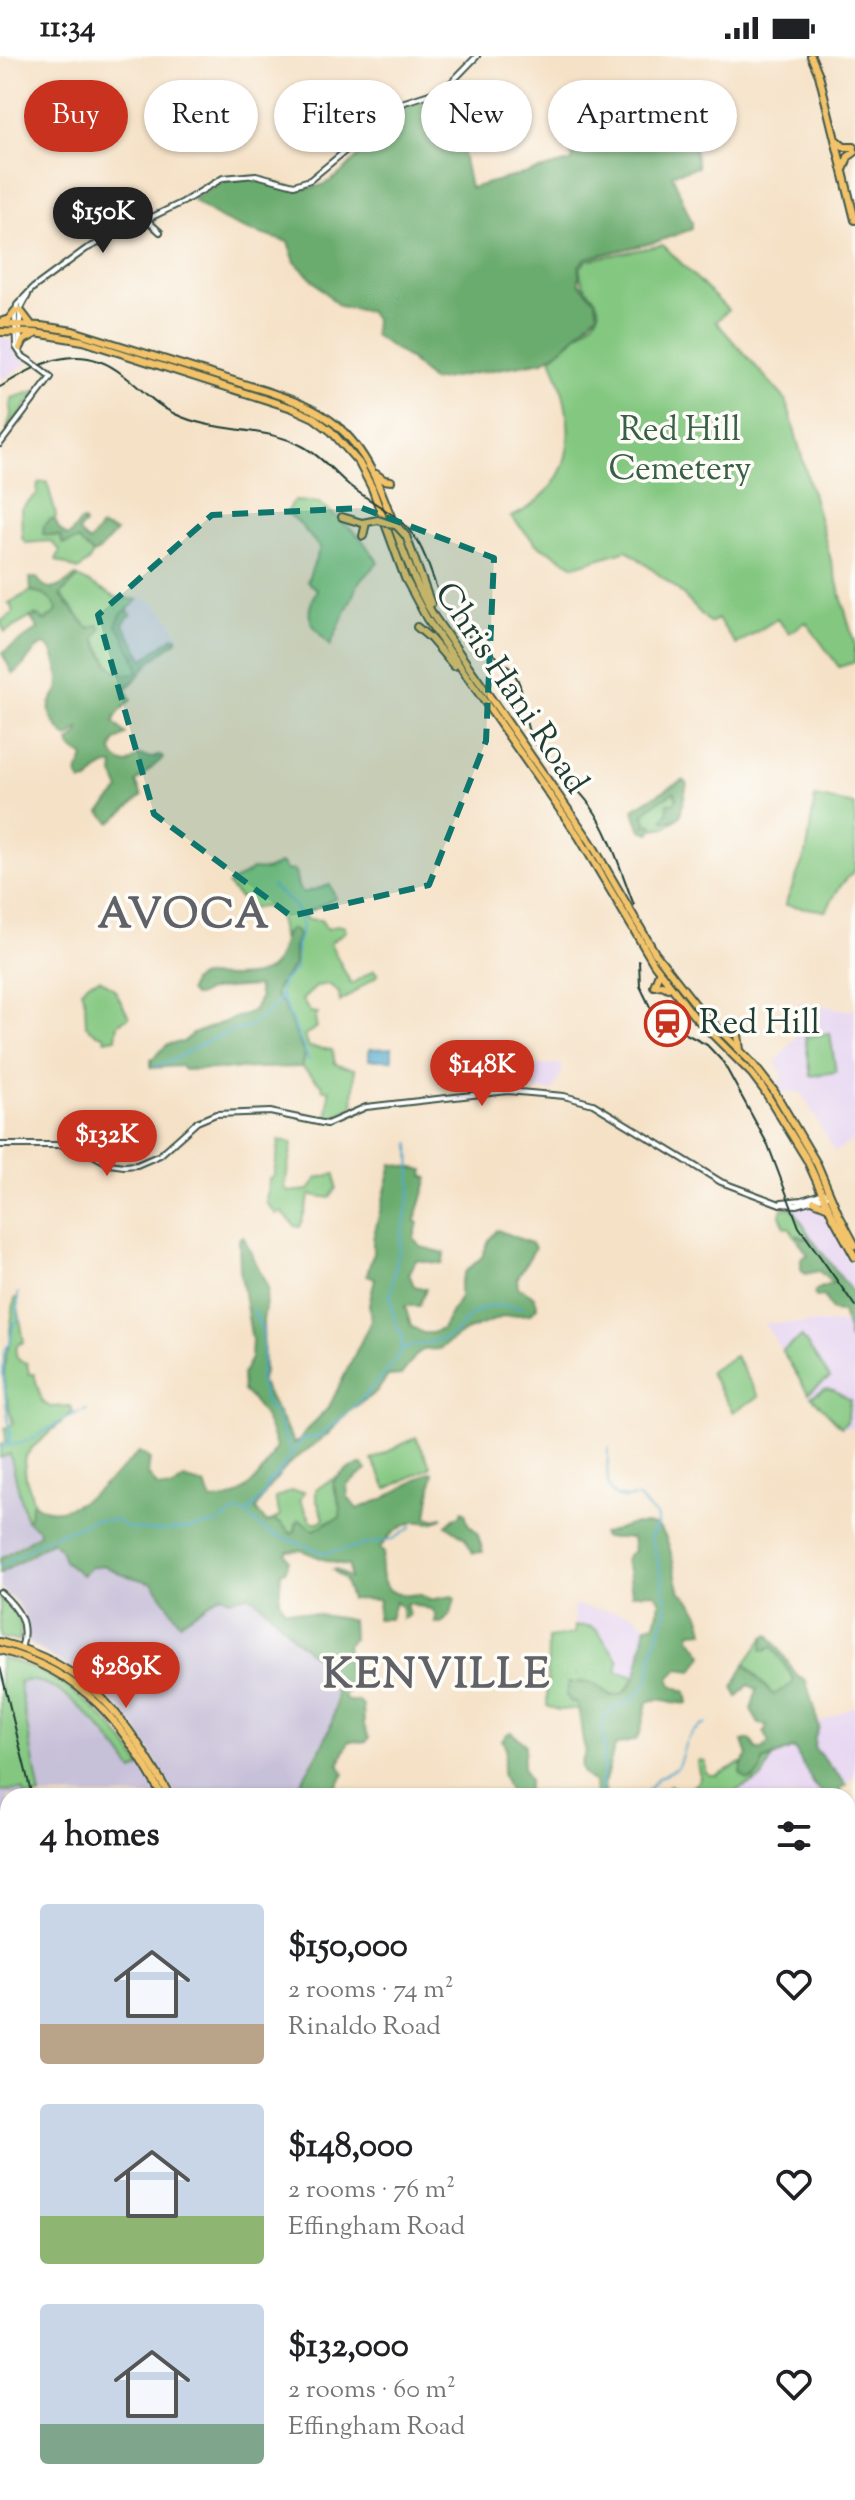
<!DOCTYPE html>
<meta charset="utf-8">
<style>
body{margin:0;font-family:"Sorts Mill Goudy",serif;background:#f2f2f2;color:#202124;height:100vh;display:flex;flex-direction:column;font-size:30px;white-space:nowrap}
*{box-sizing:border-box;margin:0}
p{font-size:26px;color:#757577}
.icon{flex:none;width:44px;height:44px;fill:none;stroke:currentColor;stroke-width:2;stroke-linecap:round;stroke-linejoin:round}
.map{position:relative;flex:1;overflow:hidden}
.drawer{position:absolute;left:0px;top:1732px;width:856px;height:712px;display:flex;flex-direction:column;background:#fff;border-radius:24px 24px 0 0;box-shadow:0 2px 6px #0004}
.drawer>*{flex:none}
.hud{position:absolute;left:24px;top:24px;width:808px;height:72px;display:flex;gap:16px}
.price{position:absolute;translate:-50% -68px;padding:0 18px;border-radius:28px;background:#c8321e;color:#fff;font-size:26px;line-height:52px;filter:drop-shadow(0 2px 4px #0008)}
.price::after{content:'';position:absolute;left:50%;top:48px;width:24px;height:18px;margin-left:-12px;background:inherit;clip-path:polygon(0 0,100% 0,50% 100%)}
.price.current{background:#222;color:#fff}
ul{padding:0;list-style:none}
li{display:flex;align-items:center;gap:24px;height:200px;padding:0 40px}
li span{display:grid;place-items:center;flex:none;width:224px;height:160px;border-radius:8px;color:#555}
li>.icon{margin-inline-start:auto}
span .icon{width:96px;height:96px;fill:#fffc;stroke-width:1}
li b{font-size:34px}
h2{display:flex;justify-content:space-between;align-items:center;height:96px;padding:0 40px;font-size:34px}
.pill{padding:0 28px;border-radius:36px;background:#fff;box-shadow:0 2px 6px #0004;font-size:28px;line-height:72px}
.pill.current{background:#c8321e;color:#fff}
.status{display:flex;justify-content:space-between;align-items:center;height:56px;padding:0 40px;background:#fff;direction:ltr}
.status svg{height:22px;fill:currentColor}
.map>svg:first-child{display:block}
.built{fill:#e5d3f1}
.industrial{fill:#c7c0d9}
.green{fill:#83c780;stroke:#51825a;stroke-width:2}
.forest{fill:#6aac6e;stroke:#447451;stroke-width:2}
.water{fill:#4ea8cc;stroke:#367280;stroke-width:2}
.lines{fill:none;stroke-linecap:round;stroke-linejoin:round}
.stream{stroke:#4ea8cc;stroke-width:2}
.river{stroke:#4ea8cc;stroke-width:6}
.minor-casing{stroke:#3f564a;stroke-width:8}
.major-casing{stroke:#3f564a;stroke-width:10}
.highway-casing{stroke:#3f564a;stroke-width:11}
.minor{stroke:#fff;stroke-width:4}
.major{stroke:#f2c36a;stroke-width:6}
.highway{stroke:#f2c36a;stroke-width:7}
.rail{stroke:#1f3d34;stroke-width:2}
.minor-bridge-casing{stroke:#3f564a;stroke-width:8;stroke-linecap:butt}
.major-bridge-casing{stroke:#3f564a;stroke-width:10;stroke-linecap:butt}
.minor-bridge{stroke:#fff;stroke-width:4}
.major-bridge{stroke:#f2c36a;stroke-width:6}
.marked{fill:#0f766e;fill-opacity:0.2;stroke:#0f766e;stroke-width:6;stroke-dasharray:16 10;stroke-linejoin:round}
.labels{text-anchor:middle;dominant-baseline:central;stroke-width:7;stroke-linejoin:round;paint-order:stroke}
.park-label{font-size:34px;fill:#386047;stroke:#fdfcf7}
.street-label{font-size:34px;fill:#1f3d34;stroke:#fdfcf7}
.poi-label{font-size:34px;fill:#1f3d34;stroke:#fdfcf7;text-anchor:start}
.district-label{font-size:42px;font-weight:bold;letter-spacing:2px;fill:#616168;stroke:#fdfcf7}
</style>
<div class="status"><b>11:34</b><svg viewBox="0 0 49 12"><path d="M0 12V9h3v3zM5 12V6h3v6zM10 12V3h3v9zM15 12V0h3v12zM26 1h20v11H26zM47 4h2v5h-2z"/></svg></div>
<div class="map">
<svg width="855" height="2444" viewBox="0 0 855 2444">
<rect width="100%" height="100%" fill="#fdfcf7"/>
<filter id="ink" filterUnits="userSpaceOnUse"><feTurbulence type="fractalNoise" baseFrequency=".0125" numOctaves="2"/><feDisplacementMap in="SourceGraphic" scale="16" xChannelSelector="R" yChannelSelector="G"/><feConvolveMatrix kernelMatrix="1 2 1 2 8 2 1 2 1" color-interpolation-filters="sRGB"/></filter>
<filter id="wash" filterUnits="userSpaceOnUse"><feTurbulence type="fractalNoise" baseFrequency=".006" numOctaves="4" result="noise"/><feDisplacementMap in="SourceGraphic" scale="32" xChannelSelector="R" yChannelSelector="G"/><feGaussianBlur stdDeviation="1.8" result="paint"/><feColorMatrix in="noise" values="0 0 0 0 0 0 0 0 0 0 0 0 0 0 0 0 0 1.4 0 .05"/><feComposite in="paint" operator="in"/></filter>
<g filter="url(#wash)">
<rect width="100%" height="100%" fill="#f5e1c6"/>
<!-- built -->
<path class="built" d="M0,280L9,283L17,299L28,307L0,324Z
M129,542L143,543L155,547L170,564L179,581L149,605L85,584Z
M799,946L852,955L853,951L855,952V1083L835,1096L801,1036H782L778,1024L784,1023L781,1014L775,1007L795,983Z
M557,1008L561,1009L563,1013L553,1035L521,1033V1010Z
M815,1148L826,1152L841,1186L855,1206V1240L809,1180L793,1152Z
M764,1267H847V1279L851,1286L855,1287V1372L841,1371L811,1340Z
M575,1550L633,1558L646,1570L635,1621L615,1615L597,1574L589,1570H575L573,1554Z
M855,1650V1719L847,1728L816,1697L814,1676L818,1667Z
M794,1692L814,1729L824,1740H725L762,1722L772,1702Z
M849,1770L855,1772V1853L853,1855L855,1864L848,1871Z
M52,2436H129L130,2444H50Z"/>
<!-- industrial -->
<path class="industrial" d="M9,1398L26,1464L40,1477L0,1503V1402Z
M49,1485L60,1493L64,1504L82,1518L92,1511L103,1509L121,1518L153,1527L180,1567L221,1539L230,1543L248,1539L270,1553L276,1564L328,1615L334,1631V1664L293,1740H245L235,1730L220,1735L227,1740H176L139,1676L115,1648L79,1618L29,1587L26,1562L17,1547L0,1532V1518Z
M30,1623L41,1625L76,1648L117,1691L133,1715L141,1711L157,1740H40L18,1625Z
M23,1734L24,1740H8V1907L0,1894V1735Z
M0,1946L8,1959V2099L0,2094Z
M238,2436H302L305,2444H240Z"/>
<!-- green -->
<path class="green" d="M663,189L728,254L716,266L786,344L855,590V606L839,611L806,566L789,577L777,563L736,589L718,563L710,567L676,532L627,494L575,510L536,488L511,461C524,456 536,447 546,436C582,399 568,345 551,302L594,265L599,257C599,236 579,236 580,212L587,204Z
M38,334L7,374L11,359L10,349L12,342Z
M47,426L56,459L55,464L51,463L49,479L60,480L63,488L78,484L93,498L88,506L78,514L56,504L60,494L50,485L26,487L22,482L21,453L37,438L38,427Z
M295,445L320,447L360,481L378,506L359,526L330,590C311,567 302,562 317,533L307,526L320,492L298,466L287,457L290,449Z
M78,521L115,541L138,544L123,557L116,569C128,583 133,599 139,616L129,619L112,614L95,582L97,577L88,572L60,538Z
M31,535C42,537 56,544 57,555L45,565L35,559L5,576L0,566L14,556L9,547Z
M674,736L677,743L667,758L670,763L675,764L667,771L653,773V770H645L644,756L664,740Z
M815,741L855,749V814L840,830L826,855L785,849L807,794Z
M281,807L286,814L295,815L298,831L303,837L330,829L336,842L304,858L306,863L321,864L327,873L339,869L345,871L346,875L330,887L351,928L374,914L378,919L340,946L339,937L329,928L317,930L302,944L310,956L318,957L315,963L317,971L304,980L309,991L332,994L335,1007L340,1010L355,1013L353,1052L330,1064L328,1062L329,1034H323L322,1029L302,1011L305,999L284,949L275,940L277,932L294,909V891L298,880L295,874L289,873L282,882C281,871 280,849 263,851C258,851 254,853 249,852L228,829C234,822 244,822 252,813L266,814Z
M100,923L114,933L129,961L118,968L116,982L105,984L104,979H99L86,970L85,945L81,934L90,926Z
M830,977L836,1016L811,1020L805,981Z
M279,1084L292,1087L285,1131L288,1136L309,1134L318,1122L335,1118L336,1132L330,1142L310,1139L300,1171L295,1170L282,1156L276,1158L266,1146L269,1123L274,1119Z
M782,1152H793L811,1182L795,1180L790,1172L785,1171L780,1159Z
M15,1242H18V1251L24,1286L17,1289L16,1300L20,1305L27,1307L29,1318H34L42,1345L50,1351L71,1350L73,1356L32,1392L24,1403L26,1422L34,1447L31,1449L30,1462L26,1464L10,1398L0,1402V1389L6,1386L5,1372L13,1368L5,1335L4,1319L6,1298L11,1284L10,1274Z
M802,1281L830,1322L808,1337L782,1295Z
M735,1300L759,1341L733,1356L709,1316Z
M825,1333L834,1334L850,1344L847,1366L841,1371L811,1340Z
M416,1381L431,1411L387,1433L372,1404Z
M337,1421L333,1431L341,1452L340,1462L327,1466L314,1475L302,1465L296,1467L295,1476L291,1478L282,1468L273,1464L280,1460L275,1442L291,1435L305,1436L300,1444L312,1466H319L324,1462L316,1443V1433Z
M0,1542C13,1554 27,1567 18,1585L0,1582Z
M575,1570H589L597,1574L619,1605L616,1615L635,1621C611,1663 606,1621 575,1626L566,1639L571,1646H576L579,1653L558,1654L547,1650L548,1582L574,1578Z
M764,1581L762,1593L768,1594L772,1590L793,1621V1628L776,1639L770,1637L745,1608Z
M0,1601C61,1618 110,1657 141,1711L133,1715C113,1685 59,1614 19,1626L40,1740H24L23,1734L0,1735Z
M772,1702L762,1722L725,1740H661L670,1729L679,1738L696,1728L700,1722L697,1707L699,1704L705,1705V1716L710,1719H716L743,1706L740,1714L753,1723L760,1717L763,1705Z
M0,2094L8,2099V2239L0,2242Z"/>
<!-- forest -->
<path class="forest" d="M442,35L459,79L470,132L573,105L566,74L686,50L698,111L672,118L692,167V173L656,186L586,202L579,210V227L595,244L598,257L563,292L543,305L432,325L411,304L374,279L375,263L367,255L339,250L295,206L288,186C253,176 222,168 193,144C210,133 227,120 249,121C272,123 292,137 316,131C350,122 375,73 403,54C415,46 430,41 442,35Z
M51,463L55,464L59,473L67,480L70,479L80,466L84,465L85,468L80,473L79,477L89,486L101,471L116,476L99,495L93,498L78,484L63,488L60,480L43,478L44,470Z
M76,520L78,521L60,539L88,572L99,569L101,573L95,583C105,602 112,625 138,616L135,599L128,591L124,579L116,569L121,558L128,554L131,558L123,568L144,603L173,581H177V585L151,605L126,634L131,644L121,654L115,662L114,667L126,678C123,681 119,682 116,685C106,696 118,707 128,708L139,699L153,702L159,699L163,702L136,726L142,740L111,767L100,756L120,734L113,718L114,709C102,707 95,718 88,725L81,726C73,714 81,713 84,701L71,692L69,686L78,678L79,673L68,682C59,674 47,662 50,649C51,643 57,638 59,631C60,620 56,604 51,593L44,589C29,594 27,611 13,618L2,597L38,573L30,561L38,560L45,565L57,555C56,544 42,537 31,535L30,522H37C50,541 60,530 76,520Z
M682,724L687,727L680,760L675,764L666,765L663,763L667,758L668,747H674L677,743L674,736C664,742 649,749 643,760L646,764L645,770L651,768L653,773L650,777L641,774L633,753Z
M289,873L295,874L298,880L294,891V909L277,931L275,940L284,949L305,1000L302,1011L184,1014L181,1010L151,1012V1004L168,988L183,986L193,978L253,955L260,942L257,930C240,932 211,930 198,940H193L189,935L192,926L201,920C221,920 262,926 274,908C282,897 281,884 289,873Z
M392,1108L424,1114L423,1120L428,1122L415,1165L418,1167L414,1182L421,1191L445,1197L442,1208L416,1204L409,1218L414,1230L426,1233L419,1250H405L411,1270L423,1277H432L442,1273L460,1241V1228L465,1216L482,1201L489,1184L497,1174L531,1187L535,1192L517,1223L518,1231C527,1237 537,1238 537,1251L530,1258L505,1260L465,1275L439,1293L423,1294L417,1298L401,1319L388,1320L377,1335L350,1355L328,1378L290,1407L269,1431L256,1453L267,1467L273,1464L282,1468L291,1478L295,1476L298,1464L314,1474L328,1466L340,1462L341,1452L333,1427C339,1418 352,1409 363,1409L367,1414L347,1429L348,1441L357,1453L383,1443L430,1416L433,1417L427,1461L434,1463L443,1461C429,1473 423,1462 411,1467C398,1471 386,1481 380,1493L384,1497C378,1513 380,1534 399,1538C413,1542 416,1533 429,1544L453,1540L455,1542L451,1558L442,1567H435L436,1560L433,1554L409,1547L406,1548L409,1560L402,1563V1551L395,1546L390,1563H377L379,1544L351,1543L344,1523L333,1514L336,1513L350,1522L349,1510L328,1505L301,1494L288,1495L286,1498L289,1504L286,1514L281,1516L279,1544L284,1553L352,1564L353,1583L347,1589L349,1601L347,1612L351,1624L344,1642L348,1645H358L363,1649L364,1669L369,1682L366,1686L349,1685L339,1708L344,1718L330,1740H293C311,1706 348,1661 332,1621C326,1607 307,1595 297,1585C281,1569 269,1551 248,1539L230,1543L221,1539L180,1567L153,1527L121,1518L103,1509L92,1511L82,1519L64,1505L60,1493L52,1485L0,1518V1503L39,1478L38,1473L26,1464L31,1459V1448L34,1447C65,1475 118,1417 139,1396L150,1403L148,1418L158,1431L172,1432L184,1423L205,1429L211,1444C242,1447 265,1417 276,1391C268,1366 263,1353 243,1335L242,1319L251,1302L252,1284L240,1214L239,1183L243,1180L268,1232L263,1265L264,1317L261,1326L294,1387L299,1385L306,1375L329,1351L371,1265L369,1249L375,1222L367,1219L373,1197V1183Z
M798,1179L804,1182H811L855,1240V1287L848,1283V1274L842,1256L832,1255L824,1240L816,1241L814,1237L816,1234L832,1227L819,1215L805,1218L801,1214V1202L808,1199L795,1180Z
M462,1455L465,1456L468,1468L477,1476L483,1496L473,1497L465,1482L446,1469L454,1462L460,1460Z
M633,1468C640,1468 652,1467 658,1471C672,1481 674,1520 680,1536C695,1545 701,1559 704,1575L691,1576L690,1581L703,1599L693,1615L678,1613L669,1622L671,1629L686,1636L688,1647C674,1650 660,1638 647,1647L640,1677L636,1684L617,1689L614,1692L604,1728L606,1740H595L594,1726C578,1717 578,1711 586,1695C579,1680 583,1662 576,1647L571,1646L566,1639L569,1626C591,1626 593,1625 610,1640C641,1642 640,1592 646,1570L655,1568L660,1545L655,1537L632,1538L629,1514L625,1505L627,1500L634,1495L632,1482H604L602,1478Z
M769,1578L798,1621L806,1625L819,1671L815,1681L814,1692L847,1729L840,1733L842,1740H824L814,1729L794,1692L763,1705C763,1714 756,1723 747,1724L740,1717L743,1706L748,1700L743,1685L750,1683L757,1694H762L769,1687L764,1677L767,1669L759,1668L751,1654L757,1633L748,1629L738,1641L733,1632L745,1608L773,1639L792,1628L794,1624L772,1590L766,1595L762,1594L764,1581Z
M511,1676L525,1688C525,1705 518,1708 529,1724L527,1734L529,1740H511L502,1718L506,1692L502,1684L507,1678Z
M848,2049L855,2057V2094L848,2099Z"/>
<!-- water -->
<path class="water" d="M392,992V1004H369V993Z"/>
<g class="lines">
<!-- stream -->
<path class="stream" d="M280,937L309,1005
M155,1010L170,1006L199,989L228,976L250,971L278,947L282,926L296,912V890L302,873L300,862L295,851L272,830
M253,1254L262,1274L263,1301L260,1325L266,1348L276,1359L290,1395
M402,1294C416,1287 431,1288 445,1282C456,1278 461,1269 469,1261C485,1247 503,1248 523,1252
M9,1389C36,1388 60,1360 87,1354
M0,1393L7,1389L10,1382L3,1318L4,1295L10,1287L13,1268L18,1265V1237
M248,1456L263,1440L269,1425L274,1423L302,1383C309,1382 314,1383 320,1379C339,1367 397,1311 402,1291C402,1289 402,1280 402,1278L396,1271L390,1240L411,1132L410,1087
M0,1511L39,1486L94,1464L117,1465L128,1472L151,1475L186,1473L217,1467L238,1455L246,1458L265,1475L325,1497L393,1483L412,1471
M601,1740L604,1707L603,1661C614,1651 629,1648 639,1637C651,1626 650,1611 653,1596C655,1582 664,1569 666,1554C667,1540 656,1494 650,1481L657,1469V1461L639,1442C632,1441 626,1443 619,1441C602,1437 609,1405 608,1392
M643,1740L658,1722L677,1712C687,1691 681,1679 706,1668
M0,2185L8,2182
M337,2436L353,2441
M258,2444L315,2436"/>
<!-- river -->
<path class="river" d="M0,2139L8,2143
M352,2444L354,2436"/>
</g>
</g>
<g filter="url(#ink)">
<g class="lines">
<defs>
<path id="minor" d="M142,165L150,167L160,176
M20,291V254L28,239
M30,305L22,300L16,291L15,260L17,249L33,232L86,193L183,146L223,122L256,119L294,129L310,124L405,46L445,33L477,0
M0,388L51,321L42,314
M0,1089H68L84,1094L109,1108L124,1110L137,1109L160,1099L197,1066L216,1058L270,1056L327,1068L366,1051L508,1035L564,1040L593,1048L721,1126L780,1148L797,1149L831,1139
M782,1146L802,1144L824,1137
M0,1536C19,1553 29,1567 21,1593"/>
<path id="major" d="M811,0L819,19L855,164
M835,83L844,91H854
M844,112L848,101L855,96
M20,254L30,267
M0,266L9,263L15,255
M0,268L41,270L73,275L269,336C292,344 315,352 335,368C377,402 388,458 408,507C415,526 424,544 435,562L590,785L655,897L699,953L753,1008L774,1035L817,1108L838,1157L855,1189
M0,276L36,277L83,285L292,352L314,362L331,375L359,407L372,432L405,522L427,563L579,781L654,908L693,959L752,1018L764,1034L807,1104L832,1159L855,1201
M20,292L24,284L35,278
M376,418L384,424L391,425
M342,461L362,467L378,464
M363,480L366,467
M406,480L431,548
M417,571L430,582L454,610
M659,917L654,930L662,929L668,932
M721,973L736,974
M738,978L740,994
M814,1145L826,1150
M0,1586C93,1610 125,1663 170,1740
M0,1594C84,1616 123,1667 162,1740
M848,1876L855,1873
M848,1882L855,1880"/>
<path id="highway" d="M0,1915L8,1928
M0,1934L8,1946
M215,2436L216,2444
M224,2436L225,2444"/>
</defs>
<!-- minor casing -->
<use href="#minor" class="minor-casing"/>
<!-- major casing -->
<use href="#major" class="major-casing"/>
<!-- highway casing -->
<use href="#highway" class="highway-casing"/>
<!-- minor -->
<use href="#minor" class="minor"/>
<!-- major -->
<use href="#major" class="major"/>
<!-- highway -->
<use href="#highway" class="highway"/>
<!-- rail -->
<path class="rail" d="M0,331C40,307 79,284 122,318C140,331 155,349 175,358C216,378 264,369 304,391C322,401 335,417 350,430C375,450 403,459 419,488C433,513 436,542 454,565C470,587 498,596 513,616C528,636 520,659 531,680C546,707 572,724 590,749C611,778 621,816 634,849
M639,905L640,930L651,953L667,968L707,989L723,1006L768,1089L799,1171L855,1250
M0,1611L32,1740
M708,2436L712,2444"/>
<defs>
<path id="minor-bridge" d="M30,305L42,314"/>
<path id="major-bridge" d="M378,464L397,470L406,480"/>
</defs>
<!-- minor-bridge casing -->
<use href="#minor-bridge" class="minor-bridge-casing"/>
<!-- major-bridge casing -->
<use href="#major-bridge" class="major-bridge-casing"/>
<!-- minor-bridge -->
<use href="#minor-bridge" class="minor-bridge"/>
<!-- major-bridge -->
<use href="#major-bridge" class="major-bridge"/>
</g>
</g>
<!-- marked area -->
<path class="marked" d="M362,452L494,502L486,685L429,829L291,860L154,758L98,559L212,459Z"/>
<!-- icons -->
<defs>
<symbol id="station-ring" viewBox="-11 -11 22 22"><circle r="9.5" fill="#fdfcf7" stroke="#c8321e" stroke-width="1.5"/><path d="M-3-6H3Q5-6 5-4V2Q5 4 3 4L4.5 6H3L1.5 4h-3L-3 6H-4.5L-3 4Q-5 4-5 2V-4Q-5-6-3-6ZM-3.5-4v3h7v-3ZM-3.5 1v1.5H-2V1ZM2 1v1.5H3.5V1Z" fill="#c8321e"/></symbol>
</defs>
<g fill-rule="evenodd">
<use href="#station-ring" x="642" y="942" width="51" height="51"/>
</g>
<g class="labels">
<!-- park labels -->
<g class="park-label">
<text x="680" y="375">Red Hill<tspan x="680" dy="39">Cemetery</tspan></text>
</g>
<!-- street labels -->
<g class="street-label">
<text transform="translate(510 633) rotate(56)">Chris Hani Road</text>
</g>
<!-- poi labels -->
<g class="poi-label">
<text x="699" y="968">Red Hill</text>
</g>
<!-- district labels -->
<g class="district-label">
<text x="184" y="861">AVOCA</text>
<text x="437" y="1621">KENVILLE</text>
</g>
</g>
</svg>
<b class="price current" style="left:103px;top:199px">$150K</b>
<b class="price" style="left:482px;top:1052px">$148K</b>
<b class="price" style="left:107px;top:1122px">$132K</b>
<b class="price" style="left:126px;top:1654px">$289K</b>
<div class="hud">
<a class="pill current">Buy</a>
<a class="pill">Rent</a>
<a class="pill">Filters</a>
<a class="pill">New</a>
<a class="pill">Apartment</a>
</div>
<section class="drawer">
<h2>4 homes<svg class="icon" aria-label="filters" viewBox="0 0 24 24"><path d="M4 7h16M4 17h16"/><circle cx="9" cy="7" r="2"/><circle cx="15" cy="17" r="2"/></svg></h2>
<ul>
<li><span style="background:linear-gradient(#c9d6e8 75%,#b9a48a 0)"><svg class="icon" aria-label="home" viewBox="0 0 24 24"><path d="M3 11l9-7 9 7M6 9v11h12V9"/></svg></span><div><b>$150,000</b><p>2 rooms · 74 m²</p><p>Rinaldo Road</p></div><svg class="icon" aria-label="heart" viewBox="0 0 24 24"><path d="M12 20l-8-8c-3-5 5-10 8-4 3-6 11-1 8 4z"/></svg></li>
<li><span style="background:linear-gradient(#c9d6e8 70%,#8fb573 0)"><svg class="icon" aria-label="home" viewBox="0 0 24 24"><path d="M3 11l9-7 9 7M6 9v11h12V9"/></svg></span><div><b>$148,000</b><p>2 rooms · 76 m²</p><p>Effingham Road</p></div><svg class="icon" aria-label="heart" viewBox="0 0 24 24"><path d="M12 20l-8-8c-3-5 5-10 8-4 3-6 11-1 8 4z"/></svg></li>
<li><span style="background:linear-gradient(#c9d6e8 75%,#7fa58c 0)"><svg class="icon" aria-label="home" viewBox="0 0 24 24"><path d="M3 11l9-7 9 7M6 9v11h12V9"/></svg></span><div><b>$132,000</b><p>2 rooms · 60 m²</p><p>Effingham Road</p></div><svg class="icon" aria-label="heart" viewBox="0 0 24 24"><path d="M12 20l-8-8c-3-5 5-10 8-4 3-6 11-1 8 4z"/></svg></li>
</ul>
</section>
</div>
